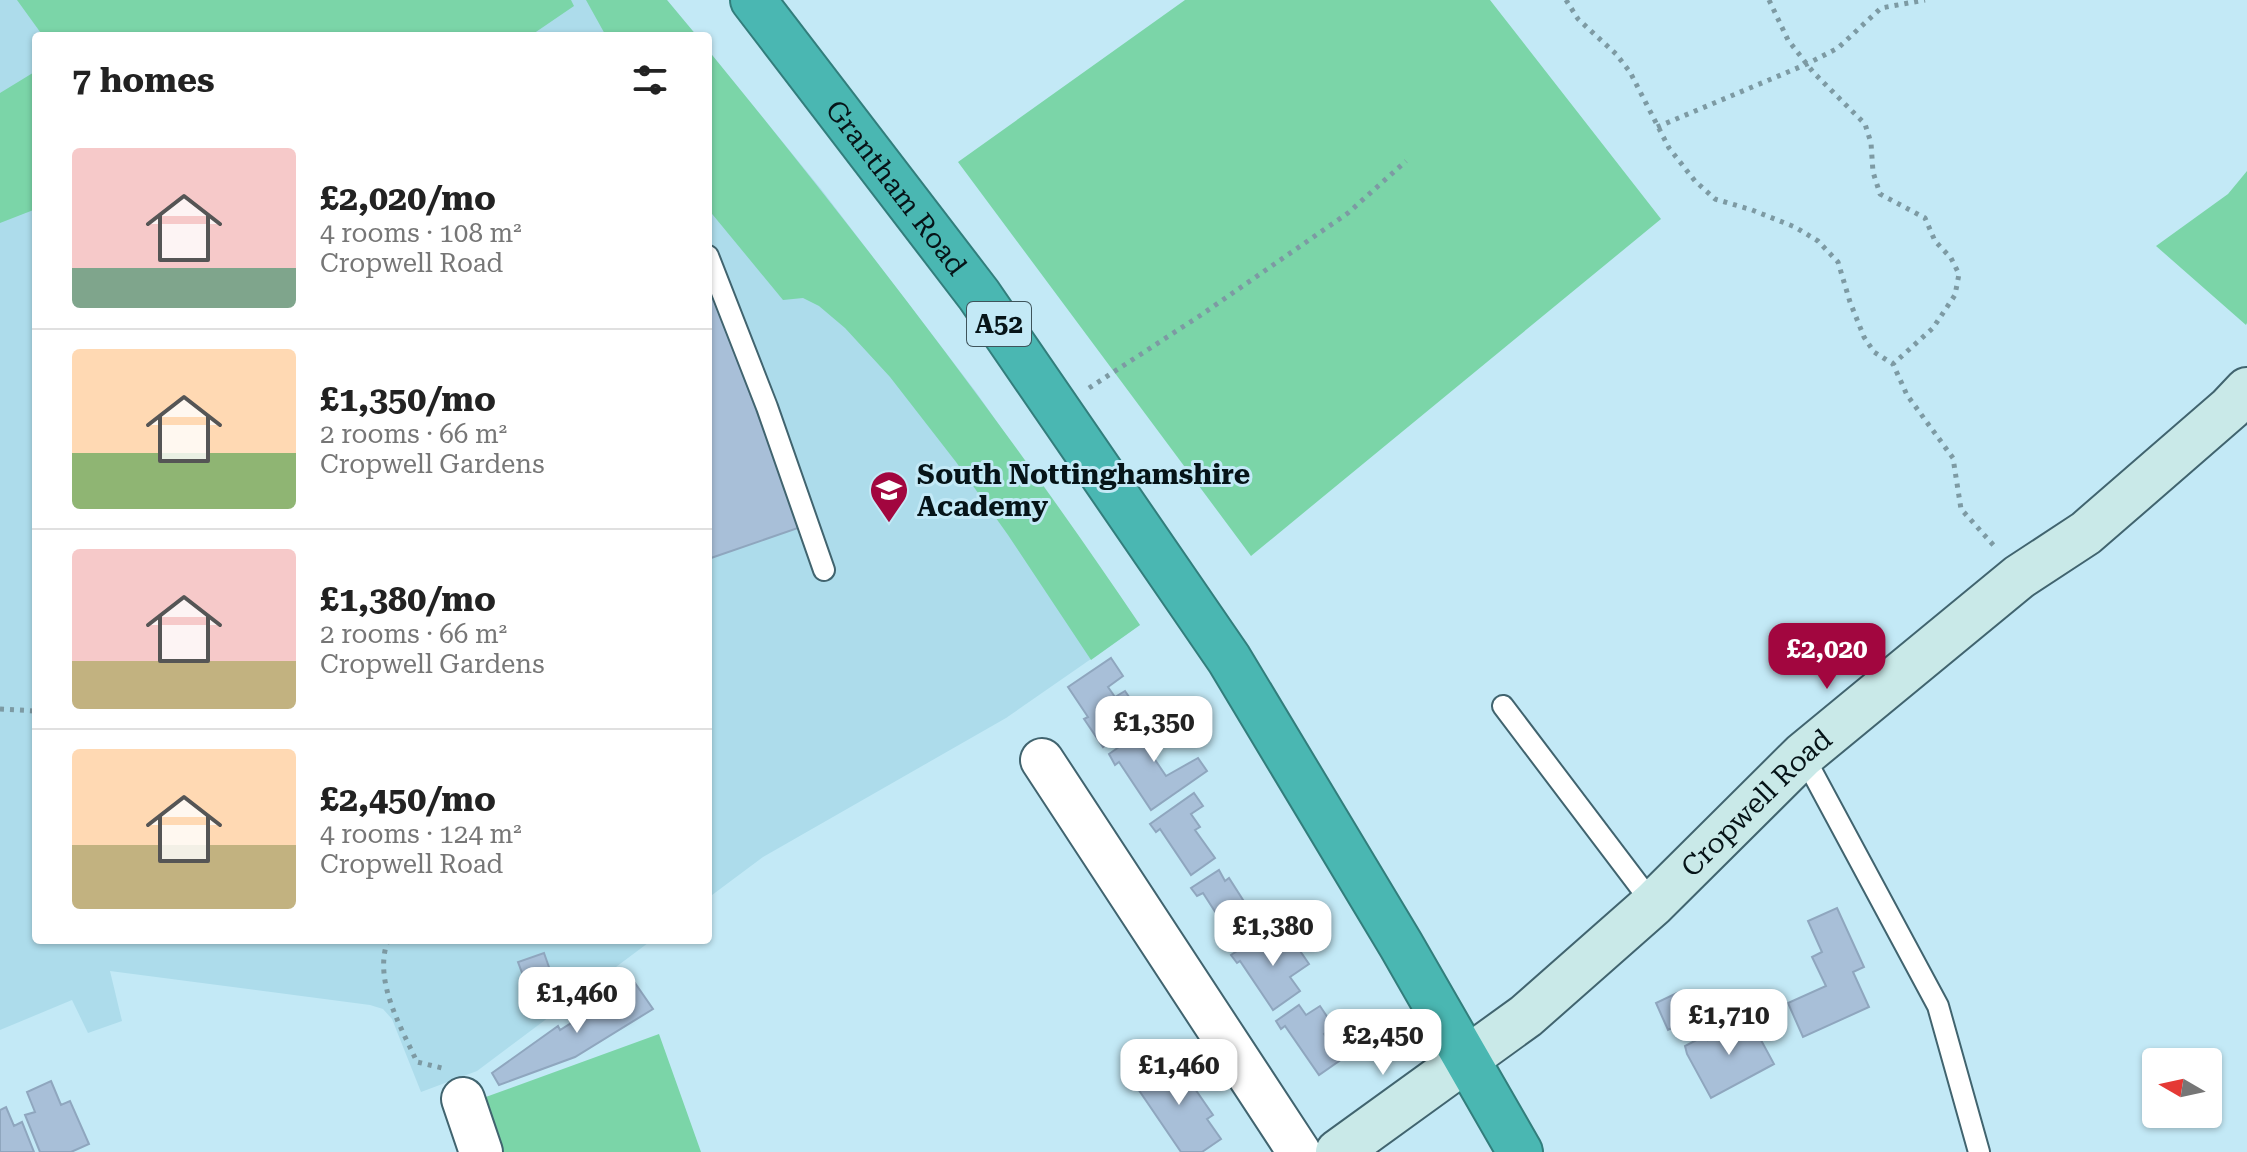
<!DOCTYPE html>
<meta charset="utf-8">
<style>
body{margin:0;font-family:"Roboto Serif",serif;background:#f6f6f6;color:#222;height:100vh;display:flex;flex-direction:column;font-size:30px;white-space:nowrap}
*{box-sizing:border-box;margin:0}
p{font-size:26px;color:#767676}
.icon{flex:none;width:44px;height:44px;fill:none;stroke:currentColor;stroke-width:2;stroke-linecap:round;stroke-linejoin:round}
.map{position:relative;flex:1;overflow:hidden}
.details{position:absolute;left:32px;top:32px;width:680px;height:912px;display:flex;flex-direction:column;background:#fff;border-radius:8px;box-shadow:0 2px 6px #0004}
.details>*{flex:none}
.needle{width:52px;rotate:279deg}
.fabs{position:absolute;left:2142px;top:1048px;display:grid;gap:16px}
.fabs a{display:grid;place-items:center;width:80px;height:80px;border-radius:8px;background:#fff;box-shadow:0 2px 6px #0004;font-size:40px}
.price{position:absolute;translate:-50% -68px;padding:0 18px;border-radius:16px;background:#fff;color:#222;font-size:26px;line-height:52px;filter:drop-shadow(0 2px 4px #0008)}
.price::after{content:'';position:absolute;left:50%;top:48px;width:24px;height:18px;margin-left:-12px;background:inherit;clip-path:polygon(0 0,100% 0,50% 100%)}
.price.on{background:#a2063f;color:#fff}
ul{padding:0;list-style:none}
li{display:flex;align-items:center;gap:24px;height:200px;padding:0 40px}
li+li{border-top:2px solid #e0e0e0}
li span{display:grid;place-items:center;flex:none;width:224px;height:160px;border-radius:8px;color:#555}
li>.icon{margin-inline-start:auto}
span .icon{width:96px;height:96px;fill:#fffc;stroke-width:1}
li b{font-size:34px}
h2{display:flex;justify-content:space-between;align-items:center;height:96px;padding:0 40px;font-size:34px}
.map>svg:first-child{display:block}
.built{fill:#addceb}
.green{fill:#7bd5a8}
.building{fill:#a8bfd8;stroke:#8fa6be;stroke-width:2}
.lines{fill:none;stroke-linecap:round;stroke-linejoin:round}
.lane-casing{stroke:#41646f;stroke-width:24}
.street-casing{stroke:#41646f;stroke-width:46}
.secondary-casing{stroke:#41646f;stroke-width:48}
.highway-casing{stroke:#327e7c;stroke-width:48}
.path{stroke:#7d9aa3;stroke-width:5;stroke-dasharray:4 6;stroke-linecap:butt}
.lane{stroke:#fff;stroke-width:20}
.street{stroke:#fff;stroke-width:42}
.secondary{stroke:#c9e9e8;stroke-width:44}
.highway{stroke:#4ab7b2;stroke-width:44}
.labels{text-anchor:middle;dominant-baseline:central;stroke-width:6;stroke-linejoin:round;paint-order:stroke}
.shield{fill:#c3e9f6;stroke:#3f545b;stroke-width:2}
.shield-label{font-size:26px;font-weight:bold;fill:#061418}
.street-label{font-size:28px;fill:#061418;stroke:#c3e9f6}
.poi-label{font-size:28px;font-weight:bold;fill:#061418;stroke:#c3e9f6;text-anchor:start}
</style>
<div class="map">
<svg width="2247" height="1152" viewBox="0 0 2247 1152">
<rect width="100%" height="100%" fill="#c3e9f6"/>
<!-- built -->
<path class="built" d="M0,0H667L697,36H36V940H652L477,1071L421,1092L392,1019L383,1009L370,1005L110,971L122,1021L88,1033L72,1000L0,1030Z
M708,50L821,189L976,392L1140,625L1006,718L763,857L708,898Z"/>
<!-- green -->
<path class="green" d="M17,0H571L574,6L530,36H43Z
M586,0H667L697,36H606Z
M1185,0H1490L1661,219L1251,556L958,162Z
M708,50C860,236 1006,426 1140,625L1091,660L1008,535L956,462L890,377L845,328L819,306L803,298L783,300L708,209Z
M36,71V209L0,223V93Z
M2247,171V323L2246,325L2156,246L2228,194Z
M659,1034L701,1152H503L483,1098Z"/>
<!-- building -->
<path class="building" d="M708,284L801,527L708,559Z
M1111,658L1123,676L1108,687L1115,697L1125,691L1138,710L1120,721L1126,731L1103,747L1084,719L1088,717L1068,687Z
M1169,712L1179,726L1147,748L1166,776L1198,758L1207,771L1151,810L1119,762L1115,765L1109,754Z
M1194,793L1203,806L1191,814L1200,827L1195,830L1215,858L1191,875L1160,829L1156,832L1150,824Z
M1219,870L1225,881L1229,878L1259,925L1234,941L1203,893L1197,896L1191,888Z
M1837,908L1864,967L1853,972L1869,1007L1803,1037L1788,1003L1826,986L1812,957L1822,952L1808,921Z
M1287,932L1309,964L1290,977L1300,991L1273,1010L1240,961L1237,963L1231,955L1255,939L1262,949Z
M544,953L550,970L524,978L518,962Z
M635,983L653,1009L575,1057L499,1085L492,1073L558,1026L560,1030Z
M1681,991L1694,1017L1668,1030L1656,1003Z
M1299,1005L1306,1015L1320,1006L1334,1027L1324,1034L1342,1059L1319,1075L1285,1026L1281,1029L1276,1021Z
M1749,1018L1774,1064L1711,1098L1687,1054L1685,1046L1706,1035L1708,1040Z
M1173,1057L1213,1115L1207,1119L1221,1139L1202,1152H1181L1134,1083Z
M51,1081L61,1105L70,1101L89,1144L71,1152H40L25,1115L35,1112L27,1092Z
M6,1107L14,1126L22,1122L34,1152H0V1110Z"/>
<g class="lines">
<defs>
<path id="lane" d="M708,256L767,407L824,570
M1503,706L1653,904
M1803,755L1938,1006L1979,1152"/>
<path id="street" d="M1042,760L1299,1152
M463,1099L481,1152"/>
<g id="secondary">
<path id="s1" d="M1338,1152L1526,1016L1653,904L1803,755L2019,577L2086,533L2230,408L2247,390"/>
</g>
<g id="highway">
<path id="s2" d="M753,0L979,295L1229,659L1401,945L1520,1152"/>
</g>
</defs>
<!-- lane casing -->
<use href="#lane" class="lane-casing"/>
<!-- street casing -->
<use href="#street" class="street-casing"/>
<!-- secondary casing -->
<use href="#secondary" class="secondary-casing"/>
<!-- highway casing -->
<use href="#highway" class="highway-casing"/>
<!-- path -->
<path class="path" d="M1566,0L1578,19L1616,54L1630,72L1669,148L1695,181L1715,199L1752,210L1795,227L1818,241L1838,262L1850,302L1864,337L1874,352L1893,364L1907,395L1953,458L1961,509L1996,548
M1769,0L1788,40L1813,72L1865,124L1871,143L1873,172L1880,194L1925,218L1935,241L1951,258L1959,274L1955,295L1933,328L1893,364
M1657,127L1807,64L1838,48L1881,8L1925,0
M1089,388L1201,315L1348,213L1406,161
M0,709L36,711
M388,940C373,980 400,1025 417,1062L442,1068"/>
<!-- lane -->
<use href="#lane" class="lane"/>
<!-- street -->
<use href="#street" class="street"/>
<!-- secondary -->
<use href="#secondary" class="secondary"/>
<!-- highway -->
<use href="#highway" class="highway"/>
</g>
<!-- icons -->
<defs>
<symbol id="school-pin" viewBox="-11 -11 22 30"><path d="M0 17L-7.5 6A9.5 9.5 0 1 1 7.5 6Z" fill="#a2063f" stroke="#c3e9f6"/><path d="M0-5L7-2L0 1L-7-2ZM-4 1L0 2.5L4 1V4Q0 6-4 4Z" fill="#fff"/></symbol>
</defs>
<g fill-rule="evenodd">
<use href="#school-pin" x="867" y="468" width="44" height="60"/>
</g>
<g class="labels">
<!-- shield labels -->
<rect class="shield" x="967" y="302" width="64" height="44" rx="6"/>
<g class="shield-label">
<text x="999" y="324">A52</text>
</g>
<!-- street labels -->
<g class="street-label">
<text stroke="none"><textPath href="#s2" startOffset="236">Grantham Road</textPath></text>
<text stroke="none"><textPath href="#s1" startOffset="546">Cropwell Road</textPath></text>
</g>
<!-- poi labels -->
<g class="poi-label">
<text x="917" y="474">South Nottinghamshire<tspan x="917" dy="32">Academy</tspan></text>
</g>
</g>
</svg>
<div class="fabs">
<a><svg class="needle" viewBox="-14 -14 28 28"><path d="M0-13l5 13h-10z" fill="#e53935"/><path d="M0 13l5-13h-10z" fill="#767676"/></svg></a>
</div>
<b class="price on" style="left:1827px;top:691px">£2,020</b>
<b class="price" style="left:1154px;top:764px">£1,350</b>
<b class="price" style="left:1273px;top:968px">£1,380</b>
<b class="price" style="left:577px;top:1035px">£1,460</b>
<b class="price" style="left:1729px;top:1057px">£1,710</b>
<b class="price" style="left:1383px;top:1077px">£2,450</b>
<b class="price" style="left:1179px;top:1107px">£1,460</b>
<section class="details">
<h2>7 homes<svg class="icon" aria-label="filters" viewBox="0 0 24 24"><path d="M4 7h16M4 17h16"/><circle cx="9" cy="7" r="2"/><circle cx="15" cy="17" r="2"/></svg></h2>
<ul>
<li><span style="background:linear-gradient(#f6c9c9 75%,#7fa58c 0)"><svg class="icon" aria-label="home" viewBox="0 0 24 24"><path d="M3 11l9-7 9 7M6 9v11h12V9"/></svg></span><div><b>£2,020/mo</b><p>4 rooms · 108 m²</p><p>Cropwell Road</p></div></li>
<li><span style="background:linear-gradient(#ffd9b3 65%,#8fb573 0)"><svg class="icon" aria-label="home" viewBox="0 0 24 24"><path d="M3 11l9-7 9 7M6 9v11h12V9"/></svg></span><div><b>£1,350/mo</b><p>2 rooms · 66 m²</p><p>Cropwell Gardens</p></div></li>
<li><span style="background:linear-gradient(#f6c9c9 70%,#c2b280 0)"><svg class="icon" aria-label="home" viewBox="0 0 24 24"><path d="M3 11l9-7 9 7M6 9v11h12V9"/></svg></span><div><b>£1,380/mo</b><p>2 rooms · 66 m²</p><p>Cropwell Gardens</p></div></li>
<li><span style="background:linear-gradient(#ffd9b3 60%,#c2b280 0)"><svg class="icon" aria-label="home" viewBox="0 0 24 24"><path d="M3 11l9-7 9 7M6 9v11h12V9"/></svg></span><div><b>£2,450/mo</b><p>4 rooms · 124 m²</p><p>Cropwell Road</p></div></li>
</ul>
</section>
</div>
